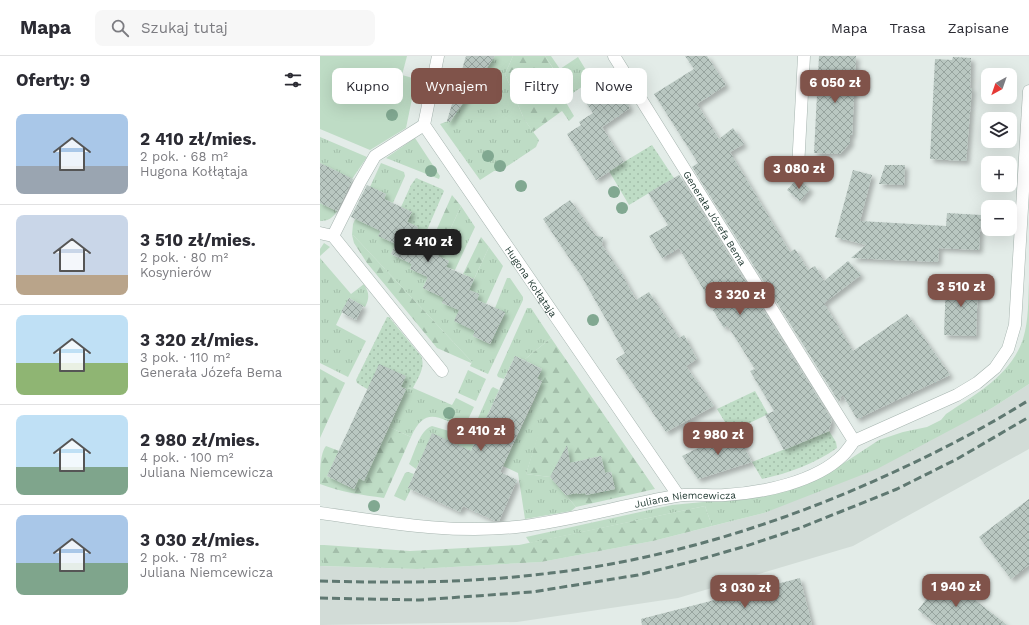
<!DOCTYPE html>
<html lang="pl">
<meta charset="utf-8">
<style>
body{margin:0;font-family:"Work Sans",sans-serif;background:#f7f7f7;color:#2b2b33;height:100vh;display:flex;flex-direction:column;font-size:15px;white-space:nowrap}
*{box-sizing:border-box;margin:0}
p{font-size:13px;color:#7c7c81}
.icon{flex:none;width:22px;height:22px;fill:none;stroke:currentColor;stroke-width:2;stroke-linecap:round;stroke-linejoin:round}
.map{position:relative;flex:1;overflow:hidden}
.sheet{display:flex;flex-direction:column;background:#fff;width:320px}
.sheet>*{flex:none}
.banner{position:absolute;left:12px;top:12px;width:380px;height:36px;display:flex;gap:8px}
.needle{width:26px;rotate:220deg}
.fabs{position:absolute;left:661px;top:12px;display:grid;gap:8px}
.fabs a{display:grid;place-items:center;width:36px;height:36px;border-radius:8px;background:#fff;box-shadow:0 4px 16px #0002;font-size:20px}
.price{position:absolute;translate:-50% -34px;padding:0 9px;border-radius:8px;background:#80534a;color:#fff;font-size:13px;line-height:26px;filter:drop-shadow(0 1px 2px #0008)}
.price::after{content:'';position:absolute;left:50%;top:24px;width:12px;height:9px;margin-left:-6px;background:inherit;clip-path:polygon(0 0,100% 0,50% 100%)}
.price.on{background:#222;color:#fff}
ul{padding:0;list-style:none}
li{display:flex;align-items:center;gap:12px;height:100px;padding:0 16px}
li+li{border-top:1px solid #e1e1e2}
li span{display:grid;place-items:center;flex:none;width:112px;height:80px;border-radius:8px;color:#555}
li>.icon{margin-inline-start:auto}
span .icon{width:48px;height:48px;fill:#fffc;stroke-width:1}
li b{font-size:17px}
h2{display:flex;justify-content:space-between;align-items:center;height:48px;padding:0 16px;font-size:17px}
.pill{padding:0 14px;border-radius:8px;background:#fff;box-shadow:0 4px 16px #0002;font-size:14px;line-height:36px}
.pill.on{background:#80534a;color:#fff}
header{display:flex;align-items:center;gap:24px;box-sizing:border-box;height:56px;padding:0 20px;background:#fff;border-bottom:1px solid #e1e1e2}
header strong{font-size:19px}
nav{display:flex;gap:22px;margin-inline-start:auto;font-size:14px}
.search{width:280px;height:36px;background:#f7f7f7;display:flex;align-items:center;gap:10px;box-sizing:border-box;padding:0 14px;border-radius:8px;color:#7c7c81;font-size:15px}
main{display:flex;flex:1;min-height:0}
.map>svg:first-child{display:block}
.built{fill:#d2dcd7}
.grass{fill:url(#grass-tufts)}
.forest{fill:url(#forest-firs)}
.park{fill:#bedcc5}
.garden{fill:url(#garden-dots)}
.building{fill:url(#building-cross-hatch);filter:url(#shadow)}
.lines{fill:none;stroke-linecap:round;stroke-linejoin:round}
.lane-casing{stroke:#a6b4af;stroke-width:13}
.street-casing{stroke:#a6b4af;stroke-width:13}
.lane{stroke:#fff;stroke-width:12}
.street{stroke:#fff;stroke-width:12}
.rail{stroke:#5f7871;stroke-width:3;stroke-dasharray:8 4;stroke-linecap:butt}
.tree{fill:#81a891}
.labels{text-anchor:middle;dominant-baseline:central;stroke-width:3;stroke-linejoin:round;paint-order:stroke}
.street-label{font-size:10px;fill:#243c35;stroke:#f4f9f6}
</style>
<header>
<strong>Mapa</strong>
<div class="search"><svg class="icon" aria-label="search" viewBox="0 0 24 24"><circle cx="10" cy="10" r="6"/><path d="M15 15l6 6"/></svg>Szukaj tutaj</div>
<nav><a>Mapa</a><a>Trasa</a><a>Zapisane</a></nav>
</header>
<main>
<section class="sheet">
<h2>Oferty: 9<svg class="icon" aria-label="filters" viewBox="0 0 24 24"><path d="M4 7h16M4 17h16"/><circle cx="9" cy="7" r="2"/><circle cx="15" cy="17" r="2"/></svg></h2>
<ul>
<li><span style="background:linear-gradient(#a9c7e8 65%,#9aa5b1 0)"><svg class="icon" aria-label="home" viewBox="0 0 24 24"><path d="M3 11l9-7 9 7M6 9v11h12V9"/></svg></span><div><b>2 410 zł/mies.</b><p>2 pok. · 68 m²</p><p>Hugona Kołłątaja</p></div></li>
<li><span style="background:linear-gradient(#c9d6e8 75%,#b9a48a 0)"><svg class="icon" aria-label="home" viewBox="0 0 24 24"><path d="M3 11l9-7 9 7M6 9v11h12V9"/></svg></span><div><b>3 510 zł/mies.</b><p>2 pok. · 80 m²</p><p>Kosynierów</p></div></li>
<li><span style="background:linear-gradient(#bfe0f5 60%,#8fb573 0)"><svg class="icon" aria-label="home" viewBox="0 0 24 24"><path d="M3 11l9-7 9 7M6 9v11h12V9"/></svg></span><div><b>3 320 zł/mies.</b><p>3 pok. · 110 m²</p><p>Generała Józefa Bema</p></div></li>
<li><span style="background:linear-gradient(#bfe0f5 65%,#7fa58c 0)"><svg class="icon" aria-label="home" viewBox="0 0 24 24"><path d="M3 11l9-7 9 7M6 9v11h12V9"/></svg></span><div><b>2 980 zł/mies.</b><p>4 pok. · 100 m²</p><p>Juliana Niemcewicza</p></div></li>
<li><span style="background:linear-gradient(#a9c7e8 60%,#7fa58c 0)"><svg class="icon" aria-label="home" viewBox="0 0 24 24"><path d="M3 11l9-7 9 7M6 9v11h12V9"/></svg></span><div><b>3 030 zł/mies.</b><p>2 pok. · 78 m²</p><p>Juliana Niemcewicza</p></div></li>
</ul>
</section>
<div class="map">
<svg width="709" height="569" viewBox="0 0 709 569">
<defs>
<pattern id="grass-tufts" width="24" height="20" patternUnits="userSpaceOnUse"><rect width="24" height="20" fill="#bedcc5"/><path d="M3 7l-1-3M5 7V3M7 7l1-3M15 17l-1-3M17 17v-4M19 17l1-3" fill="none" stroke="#a3beaa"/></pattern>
<pattern id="forest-firs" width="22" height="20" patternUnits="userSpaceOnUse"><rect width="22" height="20" fill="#bedcc5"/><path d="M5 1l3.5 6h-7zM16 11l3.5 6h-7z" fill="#a3beaa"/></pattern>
<pattern id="garden-dots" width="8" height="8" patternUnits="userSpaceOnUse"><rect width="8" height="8" fill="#bedcc5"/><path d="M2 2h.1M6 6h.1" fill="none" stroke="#a3beaa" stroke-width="1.8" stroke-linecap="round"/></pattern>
<pattern id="building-cross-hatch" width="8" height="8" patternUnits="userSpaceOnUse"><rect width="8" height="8" fill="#b9c7c1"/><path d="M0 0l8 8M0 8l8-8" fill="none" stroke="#96a39e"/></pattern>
<filter id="shadow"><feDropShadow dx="3.5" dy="3.5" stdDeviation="2" flood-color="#0004"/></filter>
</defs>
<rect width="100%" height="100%" fill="#e3ece8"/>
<!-- built -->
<path class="built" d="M709,328V393L533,490L358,542L197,566L0,569V510L97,513L221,506L333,485L444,457L672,352Z"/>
<!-- grass -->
<path class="grass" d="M175,0H193L185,18L204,63L219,84L216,91L180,115H174L160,124L120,68L131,64Z
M225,0H231L240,13L258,1L272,24L244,43L240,34L245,30Z
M0,81L47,101L32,123L0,107Z
M95,82L120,120L119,123L66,102Z
M61,107L84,116L85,120L73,147L64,143L66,138L55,133L40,165L61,175L59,179L76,188L71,198L92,208L90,213L108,221L103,232L124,242L122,247L139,254L155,275L153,280L170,288L185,257L175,252L187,222H190L203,241V244L168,318L150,310L152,306L34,180L32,179L33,168Z
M0,147L17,155C13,162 8,165 0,165Z
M141,150L155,171L135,214L126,211L129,205L118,200Z
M4,187L10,191L0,200V193Z
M169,191L183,210L166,248L157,244L159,238L149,234Z
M0,202L31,238L44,228C49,237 50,241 45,251L29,242L16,269L46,285L28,321L0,307Z
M709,225V328L672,352L557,413L444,457L392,470L385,450L210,487L206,481L352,449L434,441L503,419L527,405L559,384L583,376L607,371L621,364L626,358C656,338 691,319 703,283C709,264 708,244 709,225Z
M207,252H211L231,282L204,304L195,300L184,323L178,321L177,319Z
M148,314L166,323L156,345L138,337Z
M173,331L179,334L160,376L155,373L154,371L171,333Z
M93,332L132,349L136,342L154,351L144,372C119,362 105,349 91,381L69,371L86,333Z
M214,344L226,356L206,418L230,421L256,451L251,455L205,463L198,417L183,410Z
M112,370L156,383L151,395L113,378L96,413L89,408C95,396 99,375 112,370Z
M88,416L94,418L88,432L91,433L85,445L74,440L85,417Z
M0,489H4V510H0Z"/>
<!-- forest -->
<path class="forest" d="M193,0H225L245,31L240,34L244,43L254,60L249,65L242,55L213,76L204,63L185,18Z
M132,139L141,150L123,189L112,184Z
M32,179L34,180L152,306L151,307L117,292L47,207L34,187Z
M161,181L169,191L154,223L143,218Z
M231,282L335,433L256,451L246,439L257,437V438L265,437L266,439L295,433L291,416L285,417L281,400L250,407L249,402L230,421L206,418L225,356L214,344L222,325L217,323L222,313L204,304Z
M0,313L25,327L0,382Z
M69,371L91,381L64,442C42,439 21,436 0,428C0,417 0,397 6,390L19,395L7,420L34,433L39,422L44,424Z
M385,450L392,470L333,485L221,506L97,513L4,510V489L90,495L199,489Z"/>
<!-- park -->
<path class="park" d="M0,0H87L82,19L96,23L86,72L50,94L0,73Z"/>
<!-- garden -->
<path class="garden" d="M332,89L354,122L309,149L289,115Z
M96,122L122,133L124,135L104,181L95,177L98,171L87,166L92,156L81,151L91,129Z
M67,261H69L101,300C106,311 98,322 93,332L86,333L81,331L47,333L37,327L36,324Z
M435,335L448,358L411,376L397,353Z
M509,375L516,386L517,392C494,408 469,417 442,423L432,406L478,388Z"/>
<!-- building -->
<path class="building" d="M146,0H175L130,66L127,65Z
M365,0H387L406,29L377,48L399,83L413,72L424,88L410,96L470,196L475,193L488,214L495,210L504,225L528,205L541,219L504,247L533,295L587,258L630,319L537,363L522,338L519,346L372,111L378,107L334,38L374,13Z
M499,0H536L532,79H530V87L520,98L494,97Z
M633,1L651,2L650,32H652L646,105L610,103L615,3L632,4Z
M286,15L310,52L282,71L304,106L276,124L247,78L261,69L259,66L273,57L264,44L269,41L262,30Z
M0,107L33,123L17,155L0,147Z
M565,109H585L584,129L559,128Z
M533,114L552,119L540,165L626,170L627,157L661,159L659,194L619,192L618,206L531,202L546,189L515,181Z
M359,119L512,364L509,375L464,394L445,359L454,355L430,315L435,313L409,272L407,270L404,272L393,254L395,253L359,192L342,202L329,180L348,169L328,137Z
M478,122L490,133L480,145L467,134Z
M47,129L66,138L64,143L92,156L87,166L98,171L95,177L123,189L118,200L129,205L126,211L154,223L149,234L159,238L157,244L185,256L170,288L153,280L155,275L134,265L139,254L122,247L124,242L103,232L108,221L90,213L92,208L71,198L76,188L58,180L61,175L31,161Z
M250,144L276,180L283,181L282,189L301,217L316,244L329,236L359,282L364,279L377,303L366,310L394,350L346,376L296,303L305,297L262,221L223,163Z
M626,225L658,226L656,280L624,279Z
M29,242L43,250L36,264L21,256Z
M195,300L222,313L217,323L222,325L180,416L197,424L179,465H175L143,450L140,456L88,432L112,377L151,395Z
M59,308L86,320L81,331L86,333L44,425L39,422L34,433L7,420Z
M415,374L432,406L378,423L362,400Z
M247,389L250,407L281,400L285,417L291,416L295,433L266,439L265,437L257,438V437L246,439L230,421Z
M709,443V509L691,523L659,481Z
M624,520L687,569H617L598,554Z
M480,522L492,569H322L321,563Z"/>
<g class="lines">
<defs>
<path id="lane" d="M478,112L484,0
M0,177L13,180L40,126L55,100L104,69
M13,180L122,315"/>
<g id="street">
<path id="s1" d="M118,0L104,69L358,439"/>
<path id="s2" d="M294,0L534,385"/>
<path id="s3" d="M0,457C65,466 130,478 196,471C250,465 303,449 356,440C372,437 389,440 405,439C442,437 496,426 523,399C527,395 531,389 534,385L637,339L657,327L675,312L688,293L695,269L709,35"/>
</g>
</defs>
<!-- lane casing -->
<use href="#lane" class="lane-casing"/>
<!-- street casing -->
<use href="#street" class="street-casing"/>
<!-- lane -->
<use href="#lane" class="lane"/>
<!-- street -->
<use href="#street" class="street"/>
<!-- rail -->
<path class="rail" d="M0,525C71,527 142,527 213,519C344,506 472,465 591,408C631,389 671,368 709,344
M0,542L99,544L212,536L318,519L374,505L426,490L480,472L577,433L637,403L709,361"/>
</g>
<!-- trees -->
<g class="tree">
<circle cx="72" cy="59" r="6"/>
<circle cx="168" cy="100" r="6"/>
<circle cx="180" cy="110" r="6"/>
<circle cx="111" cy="115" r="6"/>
<circle cx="201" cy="130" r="6"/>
<circle cx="294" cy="136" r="6"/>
<circle cx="302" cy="152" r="6"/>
<circle cx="273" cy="264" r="6"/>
<circle cx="129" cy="357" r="6"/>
<circle cx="54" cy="450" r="6"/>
</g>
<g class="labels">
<!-- street labels -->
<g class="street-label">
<text stroke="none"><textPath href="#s2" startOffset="191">Generała Józefa Bema</textPath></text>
<text stroke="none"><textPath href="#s1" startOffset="260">Hugona Kołłątaja</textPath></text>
<text stroke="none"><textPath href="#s3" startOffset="369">Juliana Niemcewicza</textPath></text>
</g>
</g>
</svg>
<div class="fabs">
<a><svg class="needle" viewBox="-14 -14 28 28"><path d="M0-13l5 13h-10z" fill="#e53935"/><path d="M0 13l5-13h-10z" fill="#7c7c81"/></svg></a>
<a><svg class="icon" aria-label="layers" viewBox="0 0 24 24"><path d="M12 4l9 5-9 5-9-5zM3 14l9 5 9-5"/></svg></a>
<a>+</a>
<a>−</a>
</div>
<b class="price" style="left:515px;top:48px">6 050 zł</b>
<b class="price" style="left:479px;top:134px">3 080 zł</b>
<b class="price on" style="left:108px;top:207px">2 410 zł</b>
<b class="price" style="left:641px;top:252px">3 510 zł</b>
<b class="price" style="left:420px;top:260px">3 320 zł</b>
<b class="price" style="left:161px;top:396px">2 410 zł</b>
<b class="price" style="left:398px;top:400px">2 980 zł</b>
<b class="price" style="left:636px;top:552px">1 940 zł</b>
<b class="price" style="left:425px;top:553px">3 030 zł</b>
<div class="banner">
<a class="pill">Kupno</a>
<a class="pill on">Wynajem</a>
<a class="pill">Filtry</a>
<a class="pill">Nowe</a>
</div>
</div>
</main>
